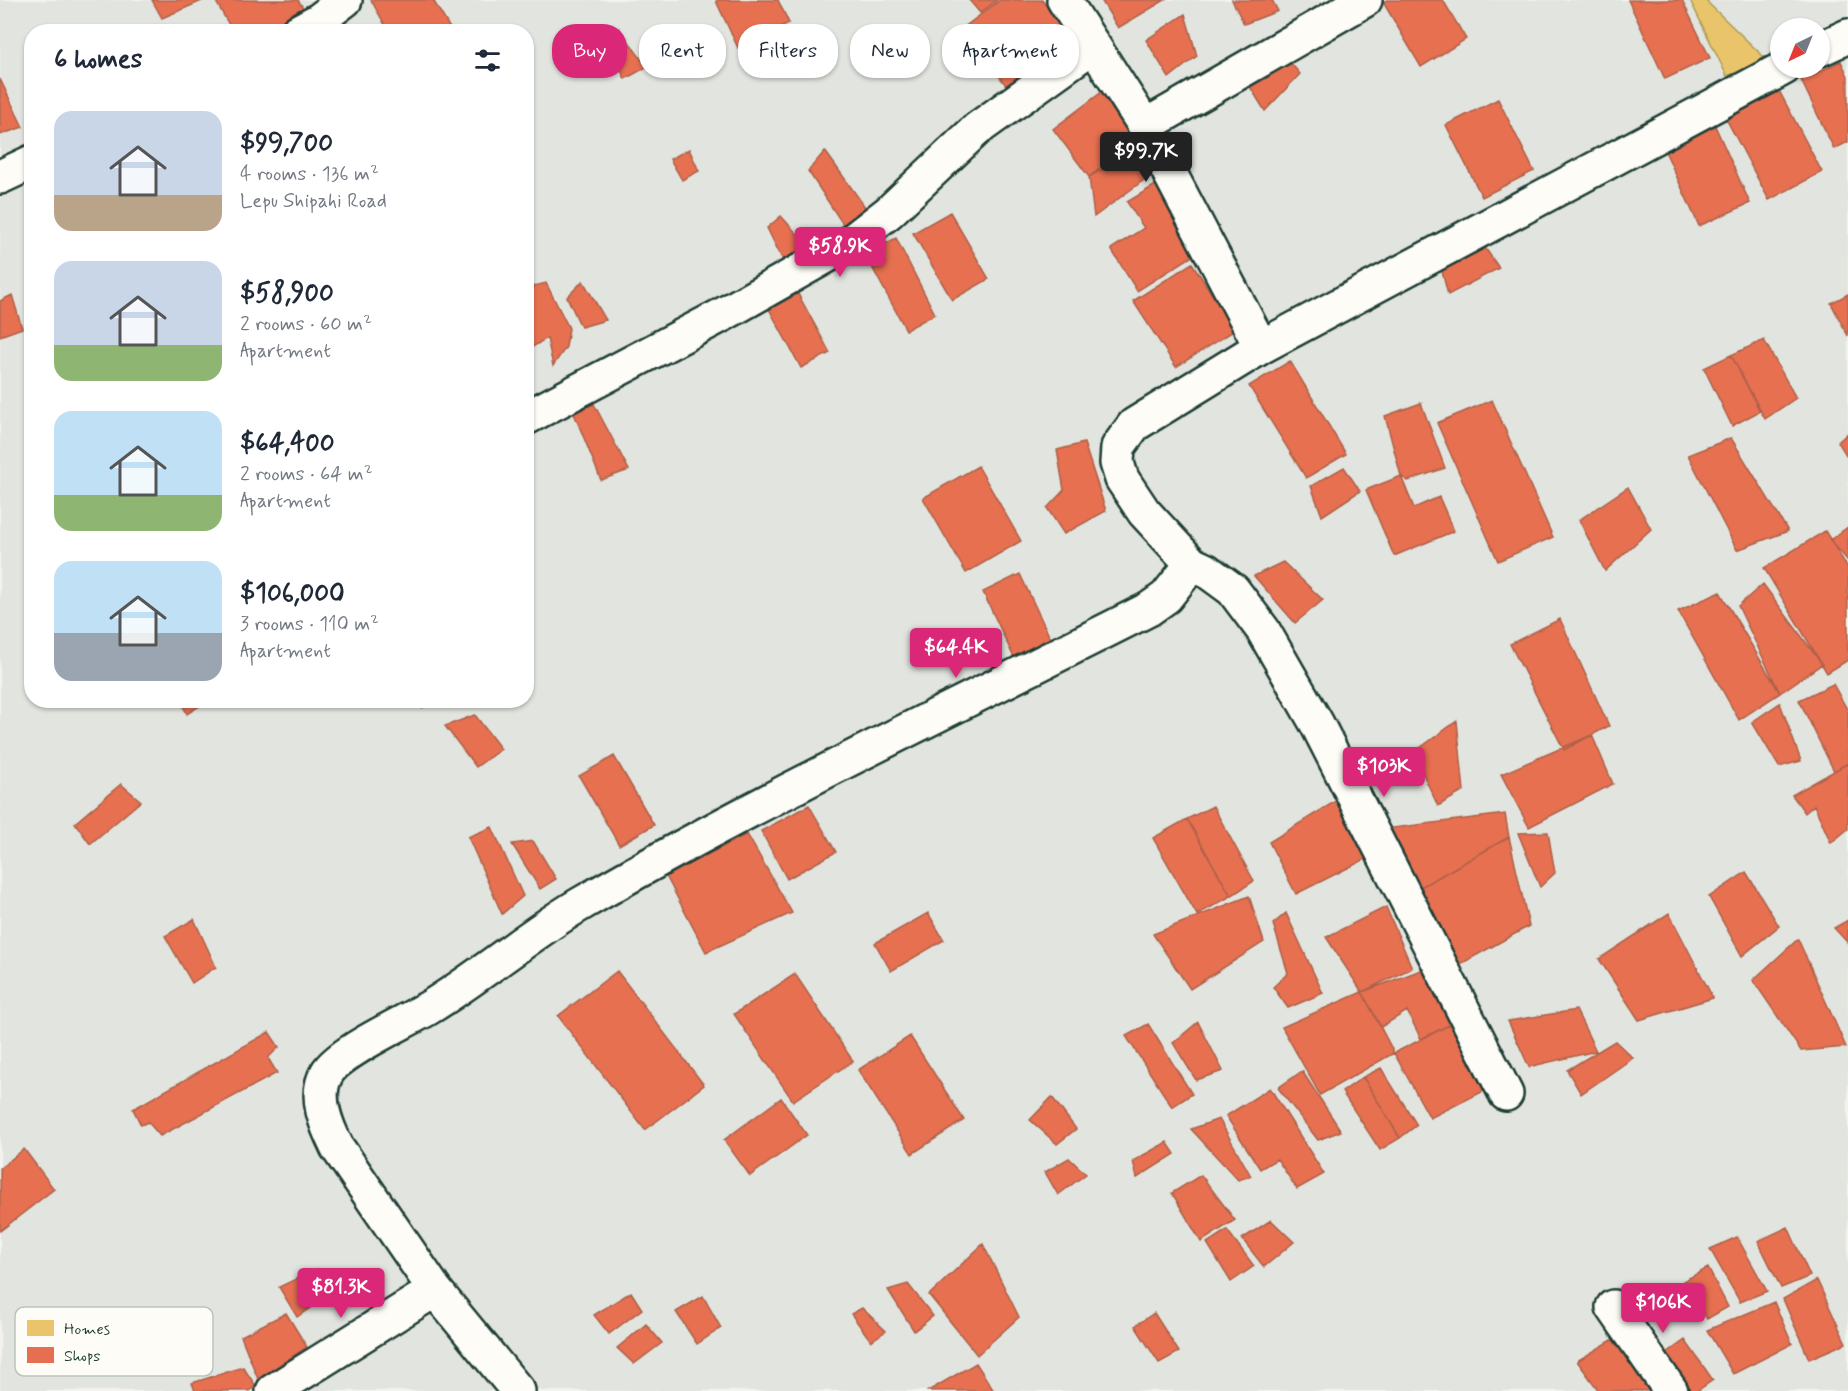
<!DOCTYPE html>
<meta charset="utf-8">
<style>
body{margin:0;font-family:Mynerve,sans-serif;background:#f6f6f7;color:#1f2937;height:100vh;display:flex;flex-direction:column;font-size:22px;white-space:nowrap}
*{box-sizing:border-box;margin:0}
p{font-size:20px;color:#747a83}
.icon{flex:none;width:33px;height:33px;fill:none;stroke:currentColor;stroke-width:2;stroke-linecap:round;stroke-linejoin:round}
.map{position:relative;flex:1;overflow:hidden}
.details{position:absolute;left:24px;top:24px;width:510px;height:684px;display:flex;flex-direction:column;background:#fff;border-radius:24px;box-shadow:0 2px 4px #0004}
.details>*{flex:none}
.banner{position:absolute;left:552px;top:24px;width:570px;height:54px;display:flex;gap:12px}
.needle{width:39px;rotate:223deg}
.fabs{position:absolute;left:1770px;top:18px;display:grid;gap:12px}
.fabs a{display:grid;place-items:center;width:60px;height:60px;border-radius:50%;background:#fff;box-shadow:0 2px 4px #0004;font-size:30px}
.price{position:absolute;translate:-50% -51px;padding:0 14px;border-radius:6px;background:#db2777;color:#fff;font-size:20px;line-height:39px;filter:drop-shadow(0 2px 3px #0008)}
.price::after{content:'';position:absolute;left:50%;top:36px;width:18px;height:14px;margin-left:-9px;background:inherit;clip-path:polygon(0 0,100% 0,50% 100%)}
.price.active{background:#222;color:#fff}
ul{padding:0;list-style:none}
li{display:flex;align-items:center;gap:18px;height:150px;padding:0 30px}
li span{display:grid;place-items:center;flex:none;width:168px;height:120px;border-radius:18px;color:#555}
li>.icon{margin-inline-start:auto}
span .icon{width:72px;height:72px;fill:#fffc;stroke-width:1}
li b{font-size:26px}
h2{display:flex;justify-content:space-between;align-items:center;height:72px;padding:0 30px;font-size:26px}
.chip{padding:0 21px;border-radius:24px;background:#fff;box-shadow:0 2px 4px #0004;font-size:21px;line-height:54px}
.chip.active{background:#db2777;color:#fff}
.map>svg:first-child{display:block}
.built{fill:#e2e5df;fill-rule:evenodd}
.homes{fill:#e9c46a;stroke:#ac9c5a;stroke-width:1.5}
.shops{fill:#e76f51;stroke:#ab6048;stroke-width:1.5}
.lines{fill:none;stroke-linecap:round;stroke-linejoin:round}
.street-casing{stroke:#1f3d34;stroke-width:38}
.street{stroke:#fdfcf7;stroke-width:33}
.key{fill:#fdfcf7;stroke:#bac3bc;stroke-width:1.5}
.key-label{font-size:16px;fill:#1f3d34}
</style>
<div class="map">
<svg width="1848" height="1391" viewBox="0 0 1848 1391">
<rect width="100%" height="100%" fill="#f4f4ef"/>
<filter id="ink" filterUnits="userSpaceOnUse"><feTurbulence type="fractalNoise" baseFrequency=".0167" numOctaves="2"/><feDisplacementMap in="SourceGraphic" scale="12" xChannelSelector="R" yChannelSelector="G"/><feConvolveMatrix kernelMatrix="1 2 1 2 8 2 1 2 1" color-interpolation-filters="sRGB"/></filter>
<g filter="url(#ink)">
<!-- built -->
<path class="built" d="M0,0H1848V1391H0ZM1780,28H1820V68H1780ZM32,32H526V700H32Z"/>
<!-- homes -->
<path class="homes" d="M1690,0H1705L1768,61L1727,76Z"/>
<!-- shops -->
<path class="shops" d="M152,0H202V1L162,18Z
M215,0H298L306,12L272,32H233Z
M371,0H433L451,30L389,32Z
M719,0H778L789,23L738,48L716,1Z
M969,0H997L980,13Z
M1000,0H1042L1072,41L1008,88L963,28Z
M1101,0H1165L1118,28Z
M1232,0H1272L1278,11L1244,24Z
M1387,0H1443L1466,39L1421,67L1383,2Z
M1628,0H1682L1710,58L1665,79Z
M1185,14L1197,56L1169,78L1146,40Z
M619,28L647,67L625,79L607,41Z
M1284,55L1300,74L1265,111L1244,77Z
M1841,61L1848,76V142L1834,149L1801,80Z
M0,79L23,127L0,135Z
M1775,83L1822,172L1769,200L1722,111Z
M1103,91L1139,139L1089,177L1053,129Z
M1498,99L1534,171L1482,197L1446,125Z
M1712,119L1750,203L1699,226L1661,142Z
M1140,148L1148,177L1094,217L1089,177Z
M689,149L699,171L682,180L670,159Z
M825,151L873,218L844,226L808,171Z
M1157,184L1199,252L1137,291L1111,249L1144,228L1127,202Z
M950,212L989,279L952,300L913,233Z
M781,216L810,248L788,271L767,228Z
M896,238L935,314L906,330L865,254Z
M1479,239L1499,268L1448,295L1439,260Z
M1192,263L1235,330L1176,367L1133,301Z
M790,279L830,353L801,368L761,294Z
M583,281L606,320L581,327L567,297Z
M546,283L569,328L566,347L553,366L547,338L526,351V288Z
M1848,294V336L1831,303Z
M12,295L22,328L0,336V301Z
M1764,340L1796,398L1765,419L1731,355Z
M1731,355L1760,411L1732,426L1704,368Z
M1290,361L1346,454L1306,478L1249,386Z
M1492,400L1553,537L1498,561L1437,423Z
M1421,403L1445,468L1408,481L1401,476L1385,416Z
M594,404L629,470L601,480L573,411Z
M1848,433V458L1838,442Z
M1731,438L1788,531L1737,550L1688,455Z
M1084,443L1106,511L1064,534L1047,508L1064,490L1057,450Z
M978,466L1021,541L966,573L923,498Z
M1344,467L1360,491L1322,516L1311,486Z
M1401,476L1414,508L1439,497L1454,531L1394,556L1366,490Z
M1628,487L1651,529L1605,571L1579,520Z
M1848,527V561L1830,540Z
M1825,531L1848,568V660L1827,673L1764,568Z
M1283,562L1323,600L1295,623L1254,576Z
M1020,574L1052,642L1015,660L983,592Z
M1763,584L1822,664L1780,693L1738,606Z
M1720,592L1780,693L1739,720L1678,611Z
M1560,619L1609,726L1564,750L1510,644Z
M1833,684L1848,711V763L1834,771L1799,700Z
M180,700H209L187,714Z
M417,700H433L422,708Z
M1780,703L1801,761L1779,767L1752,722Z
M475,715L501,749L476,767L445,726Z
M1457,721L1464,791L1438,806L1413,753Z
M1592,735L1613,784L1529,827L1501,774Z
M614,756L654,825L619,845L579,776Z
M1848,763V829L1831,843L1814,805L1805,813L1792,795Z
M121,784L141,801L90,844L75,823Z
M1347,794L1372,856L1296,894L1269,842Z
M809,805L836,852L787,879L761,831Z
M1213,806L1254,881L1231,896L1187,819Z
M1505,814L1509,837L1414,891L1384,829Z
M1187,819L1231,896L1197,915L1153,838Z
M492,827L523,896L502,914L468,837Z
M1548,832L1555,873L1540,887L1518,833Z
M747,834L792,913L706,952L666,876Z
M1509,837L1529,926L1459,965L1414,891Z
M533,841L556,879L540,889L512,844Z
M1746,872L1779,926L1742,956L1709,897Z
M1249,896L1264,942L1190,989L1153,934Z
M1386,907L1412,968L1362,992L1326,937Z
M928,913L944,940L891,971L875,943Z
M1286,913L1323,993L1288,1008L1273,987L1288,973L1273,924Z
M1669,913L1713,998L1639,1020L1599,959Z
M194,919L216,967L192,983L165,936Z
M1848,920V943L1834,928Z
M1798,939L1846,1047L1801,1051L1753,980Z
M1424,969L1461,1019L1421,1039L1407,1011L1381,1027L1362,992Z
M617,971L704,1085L645,1130L558,1016Z
M795,974L853,1061L793,1101L734,1014Z
M1362,992L1394,1053L1320,1095L1282,1027Z
M1576,1010L1596,1051L1529,1067L1508,1021Z
M1461,1019L1494,1086L1430,1118L1394,1053Z
M1198,1022L1223,1071L1196,1080L1173,1043Z
M1148,1024L1192,1094L1172,1107L1126,1036Z
M269,1032L279,1047L268,1058L277,1073L160,1136L148,1122L141,1125L133,1109Z
M910,1036L964,1120L912,1154L858,1070Z
M1615,1041L1633,1058L1581,1094L1567,1070Z
M1381,1068L1417,1125L1400,1138L1363,1077Z
M1302,1071L1341,1131L1318,1140L1278,1088Z
M1363,1077L1400,1138L1380,1150L1342,1092Z
M1270,1088L1324,1174L1297,1189L1277,1159L1260,1169L1226,1116Z
M1052,1097L1076,1129L1057,1144L1030,1120Z
M781,1098L807,1135L750,1176L724,1140Z
M1219,1119L1251,1176L1238,1180L1191,1129Z
M1167,1142L1175,1154L1137,1178L1133,1161Z
M24,1149L54,1189L0,1231V1168Z
M1069,1158L1086,1174L1058,1195L1045,1172Z
M1201,1175L1235,1220L1201,1242L1172,1193Z
M1271,1220L1294,1242L1264,1267L1242,1239Z
M1788,1227L1810,1276L1781,1288L1758,1241Z
M1227,1230L1254,1266L1231,1282L1207,1243Z
M1737,1237L1767,1291L1740,1302L1710,1249Z
M983,1244L1019,1317L977,1355L929,1295Z
M1708,1268L1728,1307L1707,1319L1683,1281Z
M317,1269L333,1293L297,1317L279,1287Z
M1817,1280L1846,1343L1809,1359L1783,1299Z
M908,1284L933,1316L914,1331L888,1290Z
M631,1292L642,1309L609,1334L594,1315Z
M703,1296L721,1328L697,1344L676,1312Z
M1774,1302L1792,1344L1733,1374L1707,1330Z
M862,1308L886,1331L871,1341L851,1314Z
M286,1313L307,1347L258,1379L241,1336Z
M1154,1313L1179,1352L1159,1363L1135,1326Z
M646,1324L662,1343L634,1364L617,1348Z
M1617,1337L1656,1391H1599L1577,1361Z
M1685,1340L1713,1380L1697,1391H1683L1660,1358Z
M976,1363L994,1391H928Z
M243,1367L256,1386L249,1391H195L192,1383Z"/>
<g class="lines">
<defs>
<path id="street" d="M1064,0L1145,126L1261,347
M297,32L319,20L345,0
M1820,49L1848,36
M1145,126L1365,0
M0,177L32,162
M526,418L722,315L848,244L889,212L977,129L1093,46
M1192,564L1207,571L1233,590L1263,630L1317,724L1506,1094
M1613,1307L1671,1391
M273,1391L435,1290
M518,1391L435,1290L337,1147C327,1127 313,1096 327,1073C340,1051 406,1022 430,1007C481,976 527,936 579,905C764,797 958,706 1149,609L1166,597L1192,564L1144,512L1122,479L1117,463L1118,447L1134,425L1261,347L1784,68"/>
</defs>
<!-- street casing -->
<use href="#street" class="street-casing"/>
<!-- street -->
<use href="#street" class="street"/>
</g>
</g>
<!-- legend -->
<rect x="15" y="1307" width="198" height="69" rx="9" class="key"/>
<rect x="27" y="1320" width="27" height="16" fill="#e9c46a"/>
<rect x="27" y="1347" width="27" height="16" fill="#e76f51"/>
<g class="key-label">
<text x="64" y="1334">Homes</text>
<text x="64" y="1361">Shops</text>
</g>
</svg>
<div class="fabs">
<a><svg class="needle" viewBox="-14 -14 28 28"><path d="M0-13l5 13h-10z" fill="#e53935"/><path d="M0 13l5-13h-10z" fill="#747a83"/></svg></a>
</div>
<b class="price active" style="left:1146px;top:183px">$99.7K</b>
<b class="price" style="left:840px;top:278px">$58.9K</b>
<b class="price" style="left:956px;top:679px">$64.4K</b>
<b class="price" style="left:1384px;top:798px">$103K</b>
<b class="price" style="left:341px;top:1319px">$81.3K</b>
<b class="price" style="left:1663px;top:1334px">$106K</b>
<div class="banner">
<a class="chip active">Buy</a>
<a class="chip">Rent</a>
<a class="chip">Filters</a>
<a class="chip">New</a>
<a class="chip">Apartment</a>
</div>
<section class="details">
<h2>6 homes<svg class="icon" aria-label="filters" viewBox="0 0 24 24"><path d="M4 7h16M4 17h16"/><circle cx="9" cy="7" r="2"/><circle cx="15" cy="17" r="2"/></svg></h2>
<ul>
<li><span style="background:linear-gradient(#c9d6e8 70%,#b9a48a 0)"><svg class="icon" aria-label="home" viewBox="0 0 24 24"><path d="M3 11l9-7 9 7M6 9v11h12V9"/></svg></span><div><b>$99,700</b><p>4 rooms · 136 m²</p><p>Lepu Shipahi Road</p></div></li>
<li><span style="background:linear-gradient(#c9d6e8 70%,#8fb573 0)"><svg class="icon" aria-label="home" viewBox="0 0 24 24"><path d="M3 11l9-7 9 7M6 9v11h12V9"/></svg></span><div><b>$58,900</b><p>2 rooms · 60 m²</p><p>Apartment</p></div></li>
<li><span style="background:linear-gradient(#bfe0f5 70%,#8fb573 0)"><svg class="icon" aria-label="home" viewBox="0 0 24 24"><path d="M3 11l9-7 9 7M6 9v11h12V9"/></svg></span><div><b>$64,400</b><p>2 rooms · 64 m²</p><p>Apartment</p></div></li>
<li><span style="background:linear-gradient(#bfe0f5 60%,#9aa5b1 0)"><svg class="icon" aria-label="home" viewBox="0 0 24 24"><path d="M3 11l9-7 9 7M6 9v11h12V9"/></svg></span><div><b>$106,000</b><p>3 rooms · 110 m²</p><p>Apartment</p></div></li>
</ul>
</section>
</div>
